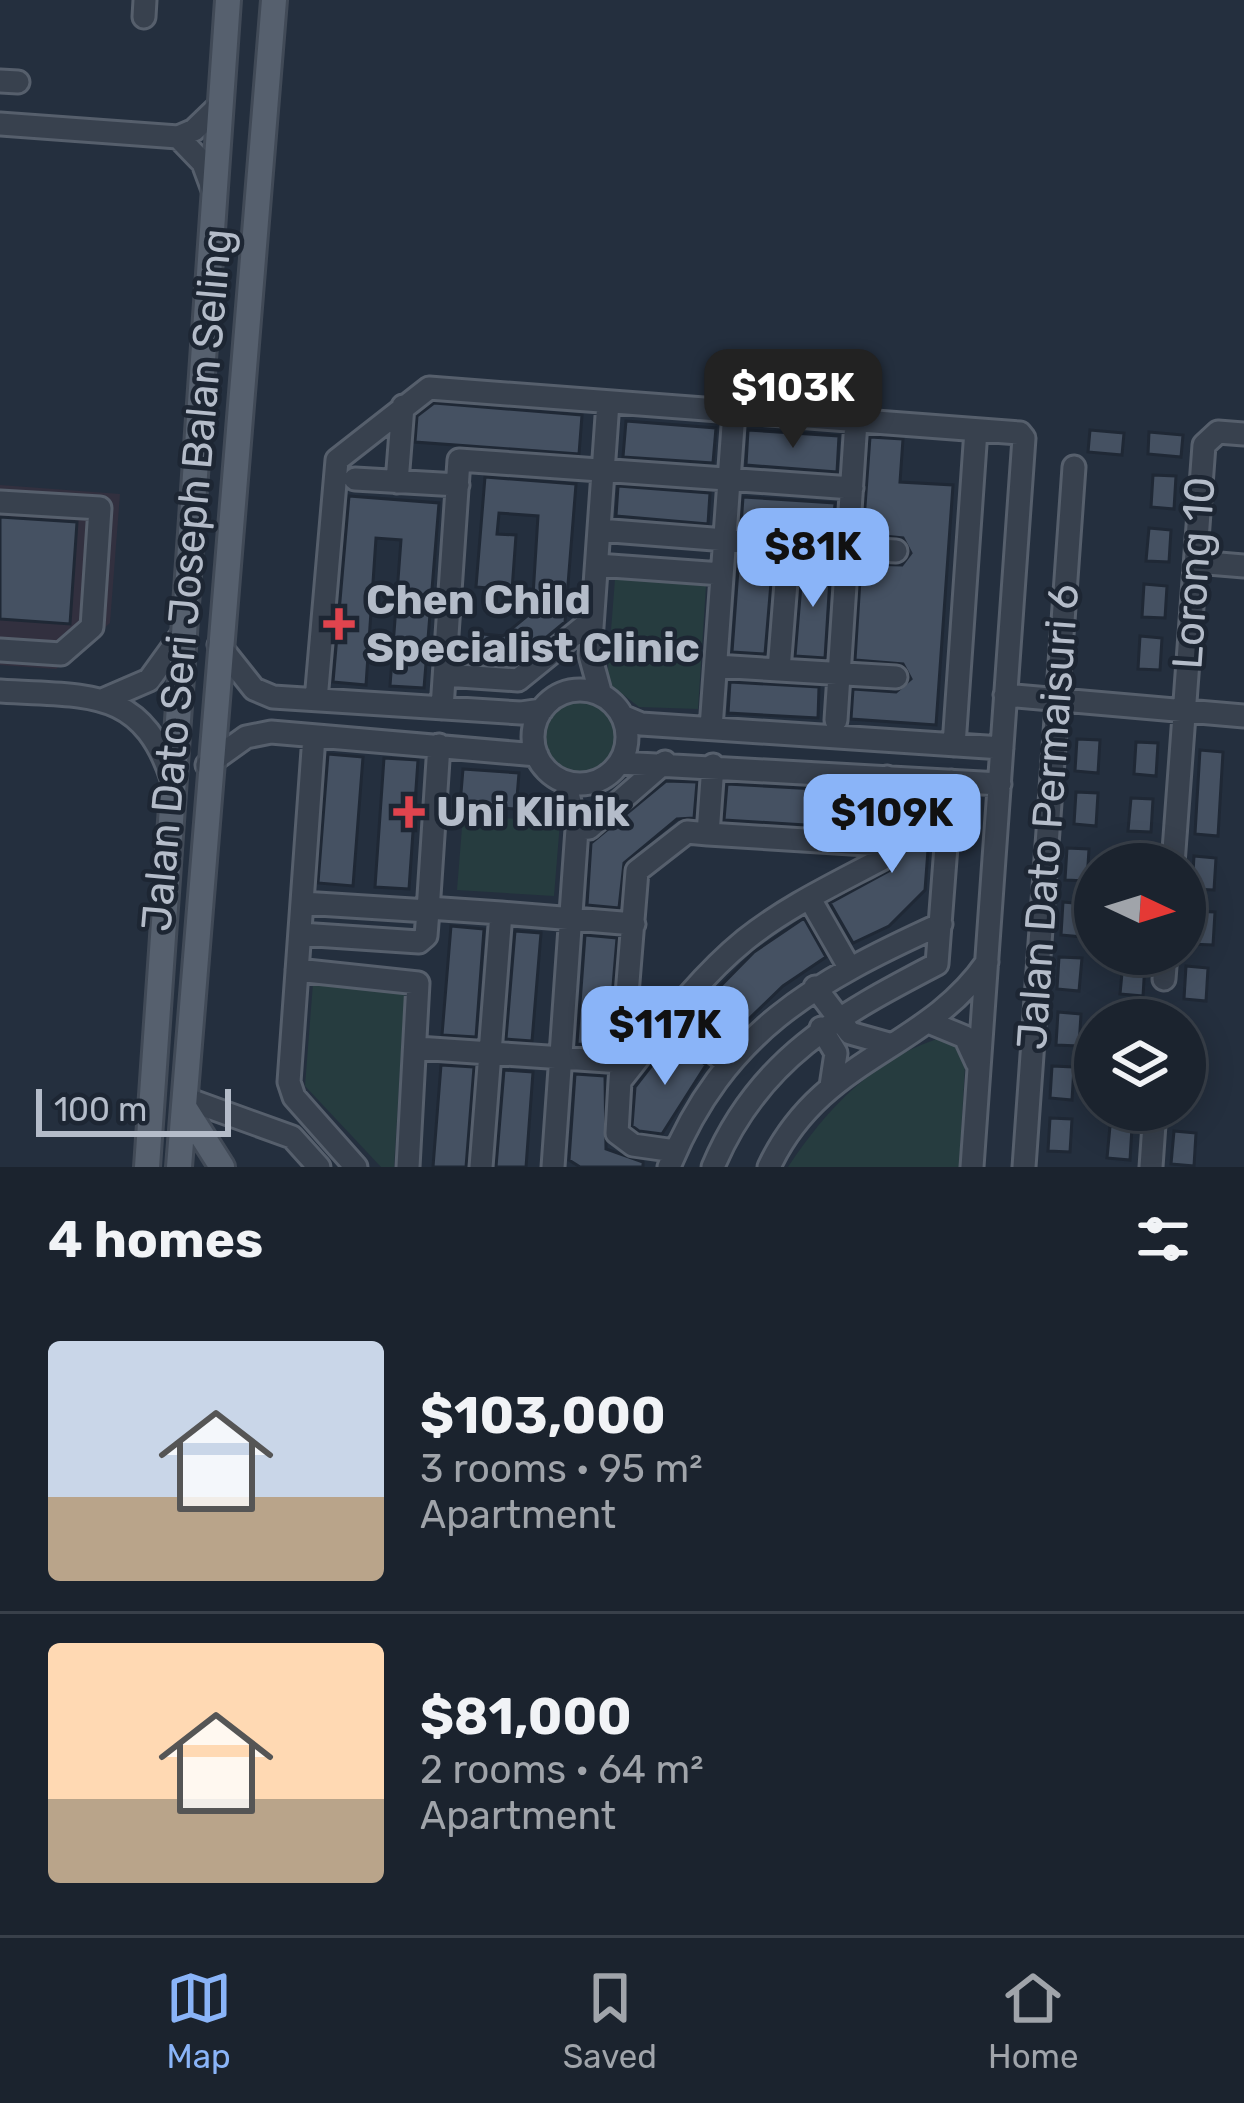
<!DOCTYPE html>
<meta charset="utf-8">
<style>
body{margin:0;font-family:Rubik,sans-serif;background:#242b36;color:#f1f3f6;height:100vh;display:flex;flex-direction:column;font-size:45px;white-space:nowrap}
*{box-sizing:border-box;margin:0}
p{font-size:39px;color:#a0a4aa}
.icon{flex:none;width:66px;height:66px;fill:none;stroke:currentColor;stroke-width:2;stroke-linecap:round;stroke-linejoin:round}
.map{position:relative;height:1167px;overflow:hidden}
.details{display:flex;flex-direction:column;background:#1b232e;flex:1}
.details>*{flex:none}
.needle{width:78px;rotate:94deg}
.buttons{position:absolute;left:1074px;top:843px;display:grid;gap:24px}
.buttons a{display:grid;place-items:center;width:132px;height:132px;border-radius:50%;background:#1b232e;box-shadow:0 6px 30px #0003,0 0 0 3px #39404a;font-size:60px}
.scale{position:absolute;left:36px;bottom:30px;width:195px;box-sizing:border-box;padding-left:12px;border:6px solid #b4bcc9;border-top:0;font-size:33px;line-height:42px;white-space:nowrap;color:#b4bcc9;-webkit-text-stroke:9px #1d2633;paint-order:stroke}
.price{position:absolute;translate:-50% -102px;padding:0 27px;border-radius:24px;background:#8ab4f8;color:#111;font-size:39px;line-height:78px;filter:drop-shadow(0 3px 6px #0008)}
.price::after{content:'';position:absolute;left:50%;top:72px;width:36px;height:27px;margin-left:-18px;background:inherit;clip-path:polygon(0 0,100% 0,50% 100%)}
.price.selected{background:#222;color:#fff}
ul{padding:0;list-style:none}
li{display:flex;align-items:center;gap:36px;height:300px;padding:0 48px}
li+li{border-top:3px solid #39404a}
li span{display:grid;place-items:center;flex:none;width:336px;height:240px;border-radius:12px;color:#555}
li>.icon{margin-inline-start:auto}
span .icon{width:144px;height:144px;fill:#fffc;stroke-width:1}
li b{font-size:51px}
h2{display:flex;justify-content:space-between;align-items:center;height:144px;padding:0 48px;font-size:51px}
.menu{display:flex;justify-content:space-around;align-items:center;height:168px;border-top:3px solid #39404a;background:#1b232e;font-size:33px;color:#a0a4aa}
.menu a{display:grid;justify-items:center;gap:6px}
.menu .selected{color:#8ab4f8}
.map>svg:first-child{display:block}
.medical{fill:#32303f}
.green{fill:#263c3f}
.building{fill:#455162;stroke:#1f2835;stroke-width:3}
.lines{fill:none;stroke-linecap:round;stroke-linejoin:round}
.minor-casing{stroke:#565f6c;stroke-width:27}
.major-casing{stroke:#414a57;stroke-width:30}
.minor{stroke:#38414e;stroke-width:21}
.major{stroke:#56606e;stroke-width:24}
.health-dot{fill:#e0444e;stroke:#1d2633;stroke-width:4.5}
.labels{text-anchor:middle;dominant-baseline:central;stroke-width:9;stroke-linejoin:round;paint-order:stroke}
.street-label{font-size:42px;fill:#b4bcc9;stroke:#1d2633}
.poi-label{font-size:42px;font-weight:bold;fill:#b4bcc9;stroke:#1d2633;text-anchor:start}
</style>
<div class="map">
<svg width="1244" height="1167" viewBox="0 0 1244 1167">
<rect width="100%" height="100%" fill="#242f3e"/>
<!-- medical -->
<path class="medical" d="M0,485L120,494L110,623L56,669L0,665Z"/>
<!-- green -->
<path class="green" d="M615,579L706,586L698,709L639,707L607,682Z
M541 737a39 39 0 1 1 78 0a39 39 0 1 1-78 0Z
M463,815L560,822L554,896L457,890Z
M313,983L405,989L394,1167H381L305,1086Z
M947,1036L966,1049L959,1167H788C827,1108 877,1055 947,1036Z"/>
<!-- building -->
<path class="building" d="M434,403L582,415L579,454L415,442L417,416Z
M626,421L716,428L713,463L623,457Z
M748,430L839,436L837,472L746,465Z
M1090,430L1124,433L1122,455L1088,452Z
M1149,432L1183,435L1181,457L1148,454Z
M870,437L903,439L900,482L953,485L936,725L851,719L853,689L896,692L911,679L903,664L855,660L861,564L902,565L911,553L903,538L863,534Z
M1153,475L1176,476L1174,509L1151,507Z
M485,477L576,484L565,622L513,665L469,662L472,633L503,636L532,612L538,516L499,513L497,534L516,535L512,590L476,587Z
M618,486L710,493L708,524L616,516Z
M349,496L439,503L424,688L390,686L401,540L376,538L366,685L333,682Z
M743,497L835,503L833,532L741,526Z
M0,517L77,522L70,624L0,619Z
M1149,528L1171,530L1169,562L1146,561Z
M739,556L773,559L765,654L732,652Z
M803,561L831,562L825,658L795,656Z
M1144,584L1167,586L1165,618L1142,617Z
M1140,636L1162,638L1160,670L1138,669Z
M730,682L819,687L818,718L728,713Z
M1077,739L1100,740L1098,773L1075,771Z
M1136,742L1158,743L1156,776L1134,774Z
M1200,750L1223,752L1218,836L1195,834Z
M328,754L363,757L353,886L318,883Z
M384,758L418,760L409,889L375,887Z
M463,769L519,773L516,809L460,805Z
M666,781L697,782L694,818L677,819L624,863L619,908L587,905L591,843Z
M727,784L871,792L869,829L724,820Z
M1076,792L1098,793L1096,826L1074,824Z
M901,794L932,796L925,890L889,926L853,943L830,903L894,868Z
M1131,798L1153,799L1151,832L1128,831Z
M1067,848L1089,849L1087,881L1065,880Z
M1194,856L1216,858L1214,890L1192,889Z
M1063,902L1085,904L1083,937L1061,935Z
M1192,911L1215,912L1213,945L1190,944Z
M804,918L826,957L783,986L725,1042L692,1015L754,952Z
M451,926L484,929L476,1037L442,1035Z
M515,931L541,933L532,1041L506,1039Z
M585,935L617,938L608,1046L577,1044Z
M1059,957L1082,958L1079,991L1057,989Z
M1123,962L1145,963L1143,996L1120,994Z
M1186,966L1208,968L1206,1001L1184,999Z
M1058,1012L1081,1014L1079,1046L1056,1045Z
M673,1038L706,1065L662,1134L639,1131L632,1126L635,1087Z
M441,1065L474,1067L466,1167H433Z
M1052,1066L1074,1067L1072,1100L1050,1098Z
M504,1070L533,1072L526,1167H496Z
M575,1074L605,1076L606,1149L643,1162V1167H580L569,1160Z
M1050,1118L1072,1119L1070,1152L1048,1151Z
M1110,1126L1132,1127L1130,1160L1107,1158Z
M1174,1131L1196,1133L1194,1166L1171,1164Z"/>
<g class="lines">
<defs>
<path id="minor" d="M144,17L145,0
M0,81L18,82
M0,124L178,137L194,130L221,104
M178,137L203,163L213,190
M355,479L458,485
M397,482L403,406
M0,502L100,508L92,627L61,654L0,650
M599,530L789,545L779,670L716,666
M789,545L896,551
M1196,562L1244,566
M597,565L722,574
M219,645L254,689L273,697L521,713L542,710
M779,670L896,677
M445,675L518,680L592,620
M533 737a47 47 0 1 1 94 0a47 47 0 1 1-94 0Z
M0,691C85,697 141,685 172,779
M601,695L590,655L608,402
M1005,695L1244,716
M105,699L149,680L183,633
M316,700L337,460L429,388L1020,433L1024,438L972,1167
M442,708L459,460L852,488
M622,716L641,724L1002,748
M836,720L856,421
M711,728L734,412
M314,736L289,1082L294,1097L356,1167
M954,745L976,430
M620,763L1000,784
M207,765L246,737L271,732L537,755
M713,765L708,834L687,832L637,871L620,1081C659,1032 696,980 745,940C786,907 835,884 882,859L887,777
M577,829L589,828L665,762
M708,834L883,845
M1173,864L1204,445L1218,432L1244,434
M810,899L849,967
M428,908L501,913
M428,911L439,745
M300,934L419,942L426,936L428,911L302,903
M297,970L418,983L408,1167
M1164,979L1166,954
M815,987L850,1033L889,1044
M670,1017L727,1063
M931,1023L965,1037L977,1063
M821,1028L836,1053L831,1086
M417,1048L622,1062
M620,1081L617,1133L633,1145L675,1151
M184,1098L292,1137L319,1167
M481,1167L501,913L634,924
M553,1167L577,829L565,782
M669,1167C724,1032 814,982 941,924
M713,1167C758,1059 839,1015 937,964L951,781
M769,1167C821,1056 925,1052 987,962
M1024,1167L1074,467
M1151,1167L1155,1110"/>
<path id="major" d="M184,1107L222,1167
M147,1167L228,0
M179,1167L274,0"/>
</defs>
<!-- minor casing -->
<use href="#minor" class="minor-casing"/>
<!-- major casing -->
<use href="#major" class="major-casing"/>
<!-- minor -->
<use href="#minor" class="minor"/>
<!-- major -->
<use href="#major" class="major"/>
</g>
<!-- markers -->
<g class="health-dot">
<path d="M333 606h12v12h12v12h-12v12h-12v-12h-12v-12h12z"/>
<path d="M403 794h12v12h12v12h-12v12h-12v-12h-12v-12h12z"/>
</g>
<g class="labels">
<!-- street labels -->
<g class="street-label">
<text transform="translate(1194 573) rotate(-86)">Lorong 10</text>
<text transform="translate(187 580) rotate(-85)">Jalan Dato Seri Joseph Balan Seling</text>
<text transform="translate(1048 817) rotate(-86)">Jalan Dato Permaisuri 6</text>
</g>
<!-- poi labels -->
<g class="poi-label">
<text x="366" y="600">Chen Child<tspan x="366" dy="48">Specialist Clinic</tspan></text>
<text x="436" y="812">Uni Klinik</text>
</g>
</g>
</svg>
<div class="buttons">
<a><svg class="needle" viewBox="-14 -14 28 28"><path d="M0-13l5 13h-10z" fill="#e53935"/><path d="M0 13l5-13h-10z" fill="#a0a4aa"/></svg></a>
<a><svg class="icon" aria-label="layers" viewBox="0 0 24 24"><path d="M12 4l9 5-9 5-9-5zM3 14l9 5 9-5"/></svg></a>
</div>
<div class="scale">100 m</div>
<b class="price selected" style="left:793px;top:451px">$103K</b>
<b class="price" style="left:813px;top:610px">$81K</b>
<b class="price" style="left:892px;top:876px">$109K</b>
<b class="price" style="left:665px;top:1088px">$117K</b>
</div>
<section class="details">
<h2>4 homes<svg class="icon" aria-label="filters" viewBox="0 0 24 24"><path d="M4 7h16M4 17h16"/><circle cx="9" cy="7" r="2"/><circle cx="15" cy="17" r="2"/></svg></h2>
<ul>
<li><span style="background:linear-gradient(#c9d6e8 65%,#b9a48a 0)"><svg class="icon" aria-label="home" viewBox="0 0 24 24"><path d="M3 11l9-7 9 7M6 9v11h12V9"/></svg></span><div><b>$103,000</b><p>3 rooms · 95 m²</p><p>Apartment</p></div></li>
<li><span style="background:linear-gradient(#ffd9b3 65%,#b9a48a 0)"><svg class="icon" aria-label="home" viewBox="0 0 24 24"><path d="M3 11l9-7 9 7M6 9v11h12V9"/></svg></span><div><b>$81,000</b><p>2 rooms · 64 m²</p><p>Apartment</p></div></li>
</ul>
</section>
<nav class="menu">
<a class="selected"><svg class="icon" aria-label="map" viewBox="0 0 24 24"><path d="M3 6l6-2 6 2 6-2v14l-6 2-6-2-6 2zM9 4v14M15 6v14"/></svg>Map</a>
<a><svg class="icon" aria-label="saved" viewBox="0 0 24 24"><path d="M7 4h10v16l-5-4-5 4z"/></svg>Saved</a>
<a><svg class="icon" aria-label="home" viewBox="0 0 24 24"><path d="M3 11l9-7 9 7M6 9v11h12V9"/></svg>Home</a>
</nav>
